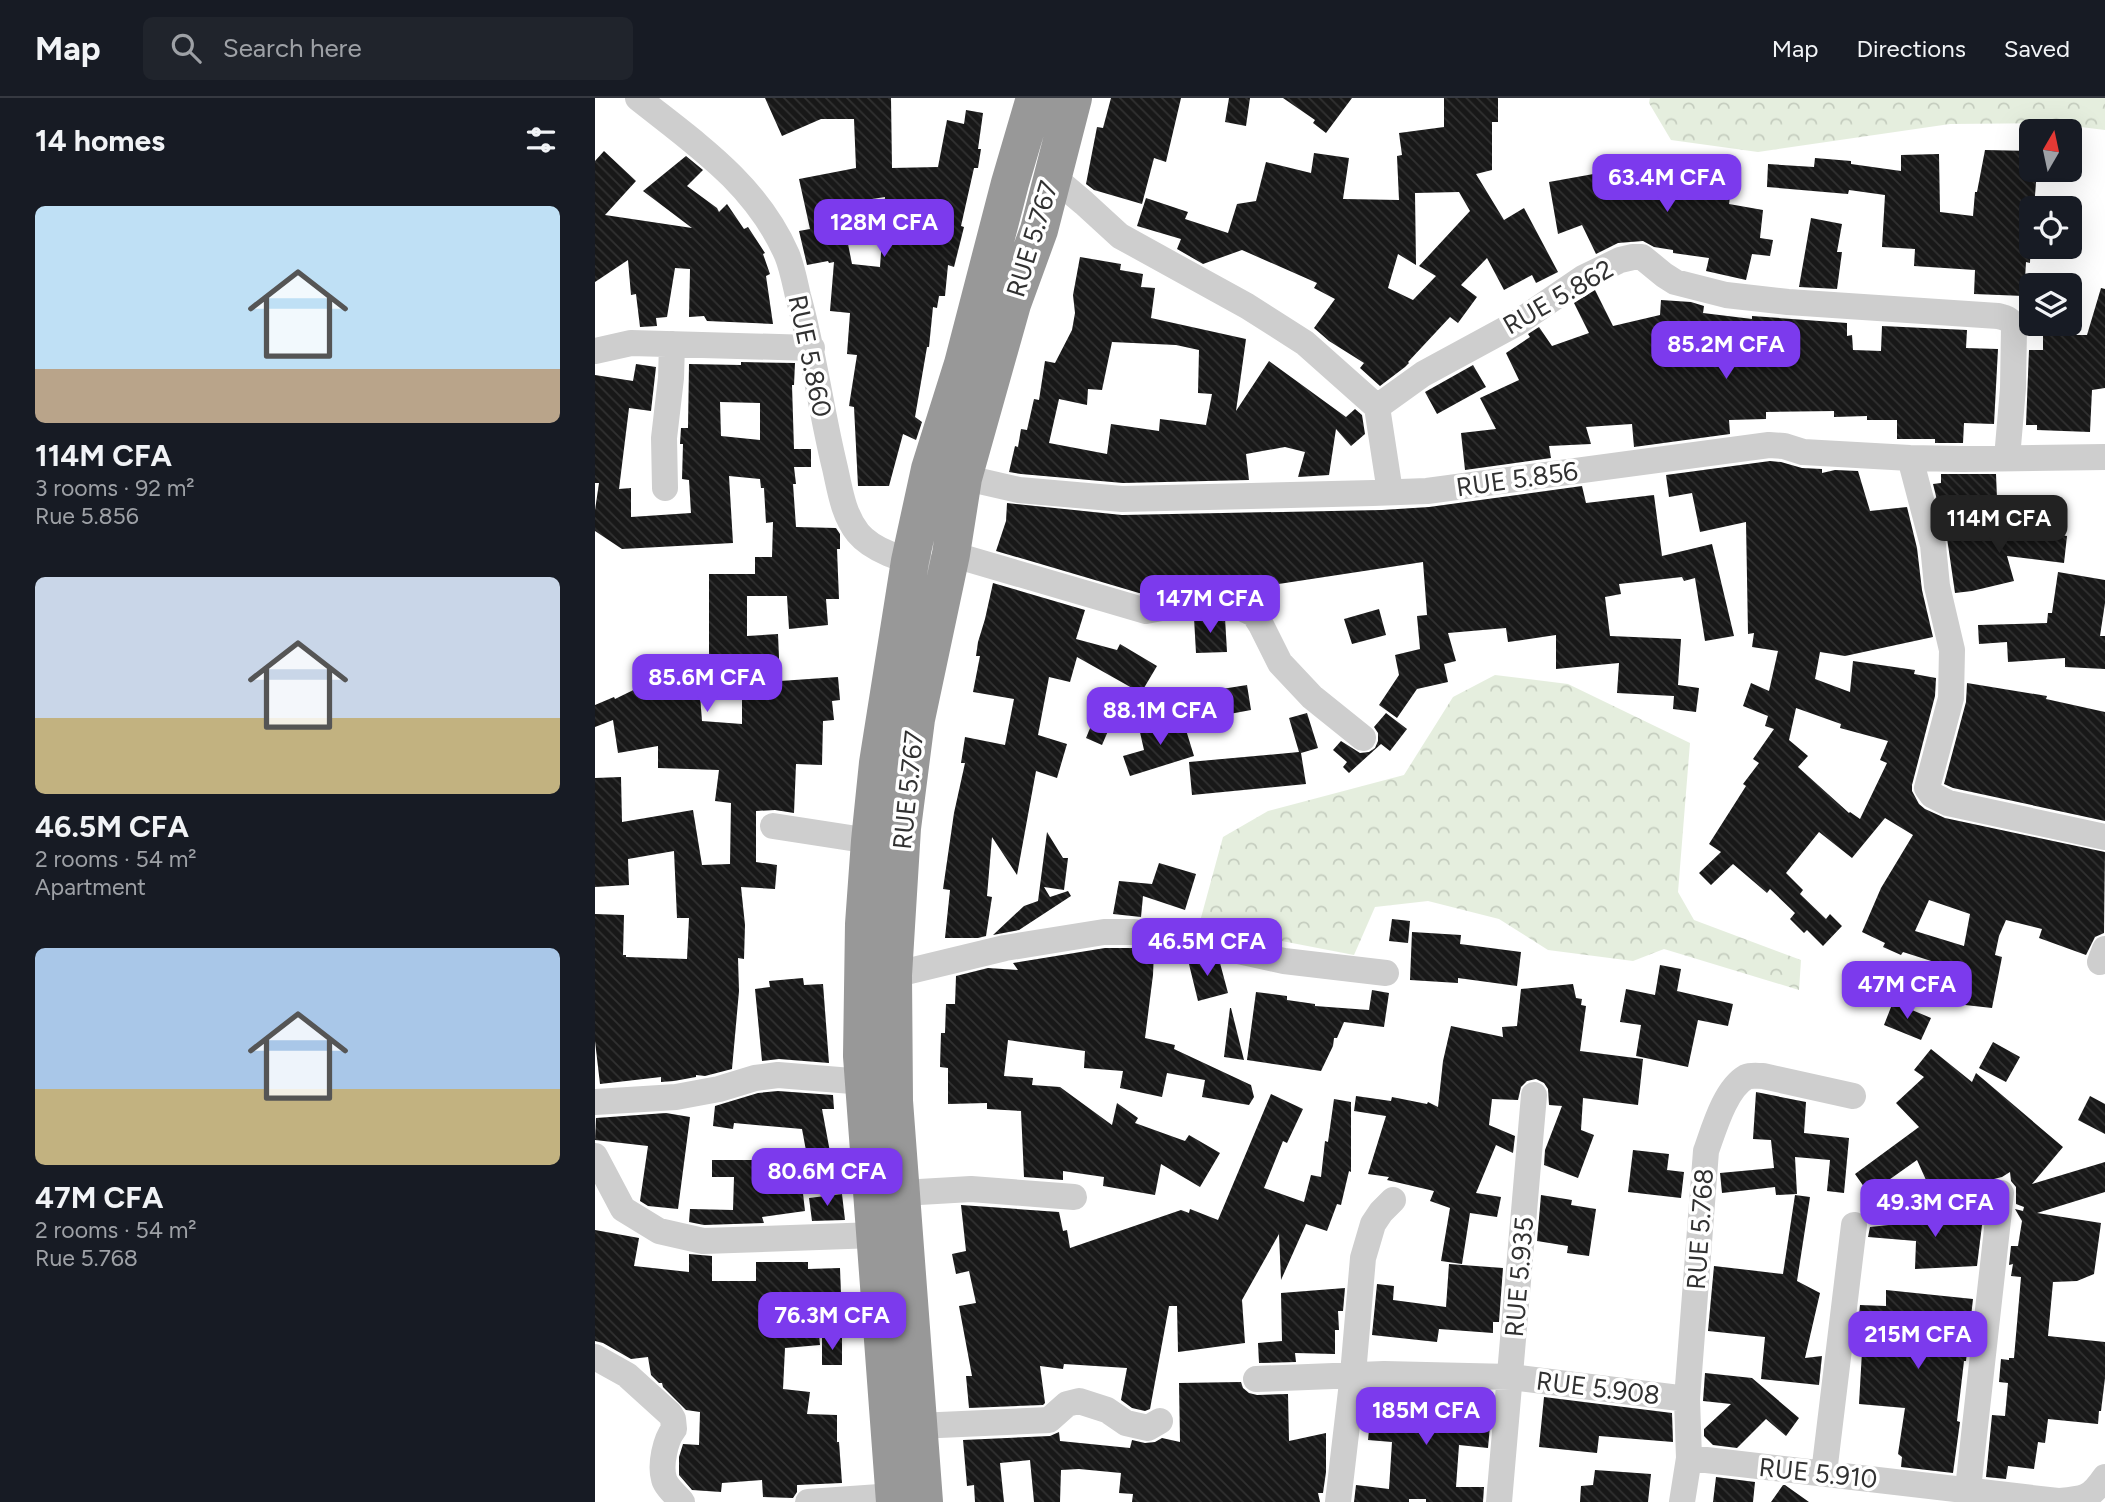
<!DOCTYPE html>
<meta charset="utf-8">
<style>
body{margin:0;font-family:Figtree,sans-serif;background:#20242c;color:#f1f3f6;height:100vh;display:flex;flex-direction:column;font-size:26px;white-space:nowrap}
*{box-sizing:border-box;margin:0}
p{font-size:23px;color:#9ea1a6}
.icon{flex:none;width:38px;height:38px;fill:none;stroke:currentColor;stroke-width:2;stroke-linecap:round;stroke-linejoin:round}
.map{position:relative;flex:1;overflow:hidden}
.side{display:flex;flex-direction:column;background:#171b24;width:595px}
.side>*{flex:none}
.needle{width:46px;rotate:9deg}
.controls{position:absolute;left:1424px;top:21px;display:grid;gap:14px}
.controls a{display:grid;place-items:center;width:63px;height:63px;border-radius:10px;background:#171b24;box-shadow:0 7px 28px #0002;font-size:35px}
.price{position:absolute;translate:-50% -60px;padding:0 16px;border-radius:14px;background:#7c3aed;color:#fff;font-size:23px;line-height:46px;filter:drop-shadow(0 2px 4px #0008)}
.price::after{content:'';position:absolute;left:50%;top:42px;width:21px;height:16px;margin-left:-10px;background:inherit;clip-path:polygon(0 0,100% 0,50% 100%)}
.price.selected{background:#222;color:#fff}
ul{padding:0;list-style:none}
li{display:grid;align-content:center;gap:14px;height:371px;padding:0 35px}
li span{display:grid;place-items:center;height:217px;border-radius:10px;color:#555}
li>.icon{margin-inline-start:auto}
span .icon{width:126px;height:126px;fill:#fffc;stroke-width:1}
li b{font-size:30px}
h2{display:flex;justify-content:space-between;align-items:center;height:84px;padding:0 35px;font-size:30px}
header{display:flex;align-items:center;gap:42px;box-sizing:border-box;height:98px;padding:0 35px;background:#171b24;border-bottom:2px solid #363941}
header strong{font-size:33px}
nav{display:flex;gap:38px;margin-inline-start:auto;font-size:24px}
.search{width:490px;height:63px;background:#20242c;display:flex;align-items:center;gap:18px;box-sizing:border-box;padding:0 24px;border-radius:10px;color:#9ea1a6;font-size:26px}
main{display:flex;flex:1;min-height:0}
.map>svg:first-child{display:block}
.forest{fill:url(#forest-crowns)}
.building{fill:url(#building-back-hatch);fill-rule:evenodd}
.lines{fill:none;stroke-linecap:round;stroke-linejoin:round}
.minor{stroke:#cecece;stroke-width:26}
.highway{stroke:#989898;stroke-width:38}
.labels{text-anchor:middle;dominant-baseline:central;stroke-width:7;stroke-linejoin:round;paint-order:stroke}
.street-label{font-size:26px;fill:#313131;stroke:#fff}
</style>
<header>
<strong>Map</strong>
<div class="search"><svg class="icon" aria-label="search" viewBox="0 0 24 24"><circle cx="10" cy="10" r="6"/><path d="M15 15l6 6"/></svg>Search here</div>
<nav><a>Map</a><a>Directions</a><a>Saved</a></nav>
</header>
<main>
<section class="side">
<h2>14 homes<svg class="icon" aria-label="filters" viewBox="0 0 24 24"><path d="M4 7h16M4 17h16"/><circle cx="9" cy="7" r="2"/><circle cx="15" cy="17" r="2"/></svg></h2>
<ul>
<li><span style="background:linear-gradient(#bfe0f5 75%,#b9a48a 0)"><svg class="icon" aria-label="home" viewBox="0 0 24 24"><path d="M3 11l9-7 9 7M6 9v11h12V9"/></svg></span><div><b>114M CFA</b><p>3 rooms · 92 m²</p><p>Rue 5.856</p></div></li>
<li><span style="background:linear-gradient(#c9d6e8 65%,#c2b280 0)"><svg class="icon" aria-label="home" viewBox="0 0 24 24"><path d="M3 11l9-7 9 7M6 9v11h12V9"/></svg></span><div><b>46.5M CFA</b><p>2 rooms · 54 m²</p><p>Apartment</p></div></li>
<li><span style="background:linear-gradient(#a9c7e8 65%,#c2b280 0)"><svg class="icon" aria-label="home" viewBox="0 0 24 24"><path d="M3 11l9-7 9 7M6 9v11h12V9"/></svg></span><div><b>47M CFA</b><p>2 rooms · 54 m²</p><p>Rue 5.768</p></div></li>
</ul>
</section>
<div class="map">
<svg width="1510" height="1404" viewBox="0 0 1510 1404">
<defs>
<pattern id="forest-crowns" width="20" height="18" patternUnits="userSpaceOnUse" patternTransform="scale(1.75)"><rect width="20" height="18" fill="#e5eede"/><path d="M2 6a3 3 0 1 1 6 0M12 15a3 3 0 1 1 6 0" fill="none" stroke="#c5cdbf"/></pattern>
<pattern id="building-back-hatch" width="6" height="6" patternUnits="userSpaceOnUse" patternTransform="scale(1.75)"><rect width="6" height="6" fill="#181818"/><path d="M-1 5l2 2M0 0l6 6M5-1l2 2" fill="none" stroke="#313131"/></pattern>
</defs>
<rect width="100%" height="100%" fill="#fff"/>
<!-- forest -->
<path class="forest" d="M1055,0H1510V32L1453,25L1355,26L1163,54L1076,42L1054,5Z
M900,577L973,586L1095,645L1083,794L1099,822L1206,862L1204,892L1069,851L1038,863L953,852L904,821L833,803L780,809L759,857L604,827L628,739L673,713L809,677L858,599Z"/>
<!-- building -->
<path class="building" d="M170,0H296L297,70L343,69L352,22L369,26L371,12L388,15L383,51H386L383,70H379L366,128L369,129L359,169L353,167L350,198H344L342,210L338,209L334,249H332L320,319L327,324L321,342L308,336L294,388H263L259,309L254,308L262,257L252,256L255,215L235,213L239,164L234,165L233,163L212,167L204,133L215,131L204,81L261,70L259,21H226L187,38ZM290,99L285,169L257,166L245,106Z
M516,0H586L571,64L559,60L547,106L499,92L491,86L502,29L508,30Z
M634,0H655L651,28L630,24Z
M688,0H757L731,35L718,25L720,22Z
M849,0H903V24H897V72L881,76L909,122L929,110L963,174L941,185L937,177L909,192L892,160L866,187L882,199L863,225L855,219L813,264L814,265L810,269L785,288L765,270L769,265L734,243L719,230L740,201L719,190L722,185L647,152L608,166L582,151L586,141L542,128L551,100L593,114L590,121L633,135L642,106L661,103L671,64L716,75L719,55L754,60L748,101L804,102L802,58L807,57L804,35L849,29ZM864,94L875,113L824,168L841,178L818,202L793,190L803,156L821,167L820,95Z
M1390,52L1437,53V72H1442L1439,110H1437L1435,165L1431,164L1429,198L1379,196L1380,172L1319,168L1320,151L1287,149L1290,97L1254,92L1253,96L1172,89L1173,66L1219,69L1220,60L1256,63V66L1306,73V57L1344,56L1345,114L1378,118L1380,94H1382Z
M9,53L41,83L10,117L97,130L48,93L91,58L108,72L92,88L122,110L124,114L132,106L149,131L153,129L170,155L168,156L175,176L171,178L178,226L112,223L109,218L94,219L95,171L80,170L72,219L61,220L62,228L45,229L41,196L36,197L33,162L0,184V63Z
M1080,59L1138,61V75L1134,106L1168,112L1165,140L1178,142L1175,158L1157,156L1151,182L1111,173L1114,160L1078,155V152L1059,149L1048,143L1023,145L1001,156L987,127L963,136L954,84L1004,75L1005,81L1046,85L1047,79L1079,81Z
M1216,120L1247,126L1242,154H1247L1242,191L1204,189Z
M485,159L526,166L525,172L548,176L546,189L560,190L556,220L651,241L641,313L674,263L751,319L760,311L767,317L770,336L756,348L741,331L734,377L703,379L710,354L690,349L651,356L654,382L528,385L426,376L414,374L420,348L423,349L426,331L432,332L439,301L444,302L450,263L460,265L477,232L480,215L478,197ZM517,244L581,247L604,252L603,295L617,296L611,327L565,321L564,333L516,326L512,356L454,345L464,301L492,307L493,291L507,292Z
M1506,190L1510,191V290L1497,292L1495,334L1442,332V327H1431L1434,252H1448V237H1492Z
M1000,192L1018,228L1065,217L1066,202L1096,204L1109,208L1108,215L1157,221V218L1252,225V238L1257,237L1258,252L1286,253L1287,228L1372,232L1371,250L1403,251L1399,326L1369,325L1368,345H1340V341H1302V322H1272V318L1239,319V313L1171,314V321L1134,322L1135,336L1039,349L1037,326L991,329L996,346L954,348L956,360L870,372L866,335L901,331L885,300L924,282L911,255L935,239L933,236L944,229L957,248L994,235L979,205Z
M146,264L200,265L199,287H197L199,351H216V369H199L201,386H198L201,429L241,430L245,436V451H242L244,501H231L233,527L194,531L192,498H152V538L183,536L185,583L243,579L245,602L237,603L239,622L228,623L227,667L201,666L199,715L180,712L161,713V764L182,767L180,791L146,789L150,827L149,861L143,860L144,893L137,971L110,978L101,977V979L79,983L66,984V979L5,986L0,943V816L29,817L28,857H31V859L92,861L94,820H82L79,753L33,761L34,787L0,789V680L26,679L27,724L98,712L107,767L135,766L136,705L120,703L124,672L63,670V648L23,655L18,622L0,629V607L19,599L20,601L65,579L64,564L99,562L98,559L114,557V476H160V459H177L178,424L171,425L169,390H166L165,381L134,378L138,445L27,451L0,433V412L4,385H0V277L38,283L41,266L61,269L56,313L34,310L24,391L36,390V419L96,415L94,382L87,381L88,346H85L86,330H93L94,266L146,267ZM125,304L165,305V342L126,338ZM147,583V626L107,623L104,584Z
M878,267L891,289L842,316L830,294Z
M1175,363L1186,364L1207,370L1227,371V375L1240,372L1263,373L1275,413L1312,409L1322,450L1327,492L1338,539L1250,558L1225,554L1220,581L1255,594L1258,563L1320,572L1319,576L1341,580L1340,598L1317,687V693L1324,706L1330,711L1350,720L1510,754L1509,835L1500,839L1491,857L1444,840L1447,831L1411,822L1404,838L1400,857L1407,859L1397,910L1352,905L1355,869L1308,854L1306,857L1288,849L1290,845L1267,834L1286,790L1318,737L1290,720L1257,760L1224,734L1191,775L1208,792L1205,796L1231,821L1235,816L1247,828L1228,848L1212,832L1209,835L1195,821L1200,815L1175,791L1172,795L1138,766L1116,787L1104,775L1126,754L1114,746L1151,688L1148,686L1164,665L1158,661L1179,631L1170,628L1173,618L1148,608L1156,585L1174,593L1183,553L1157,549L1159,535L1153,536L1151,424L1105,434L1097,395L1074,399L1071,377ZM1201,610L1246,626L1245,630L1293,643L1285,662L1292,665L1265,721L1255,714L1254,715L1203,669L1213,658L1194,642ZM1334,802L1375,816L1369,848L1320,833Z
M1346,376H1401L1402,400L1342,402L1338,386L1346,385Z
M987,388L991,405L1059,397L1067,458L1117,446L1139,538L1110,543L1100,480L1089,483L1087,479L1024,486L1026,496L1010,499L1015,538L1086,541L1083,587L1104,590L1101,614L1078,611L1079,598L1022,595L1024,565L961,571V537L913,544L911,530L853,535L861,563L849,566L853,584L822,591L802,620L784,607L804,577L800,557L825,551L822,518L832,517L828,464L677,487L676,482L577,484L576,492L556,496L544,495L401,453L411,423L412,405L527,417L787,412L834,409Z
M1413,429L1472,438L1469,465L1412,458L1419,483L1377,493L1360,495L1352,440Z
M1463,474L1510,482V505L1505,538H1510V571L1470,569V560L1413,564L1412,544L1384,546L1383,527L1452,525L1453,515H1457Z
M398,485L490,512L481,541L522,552L525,546L562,568L546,595L482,559L475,584L454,579L443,637L472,646L462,680L441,673L422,777L397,739L392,798L397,799L391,838L383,840H350L355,792L348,791L359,715L370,665H366L370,639L410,647L419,601L378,594L385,558H381L383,544L390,521Z
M784,511L791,537L757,546L749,521Z
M603,519L630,520L632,554L601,555L599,520Z
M1372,585L1452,598L1451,601L1510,614V723L1358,690L1349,686L1371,604Z
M652,587L656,612L613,620L608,594Z
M502,613L519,619L507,647L491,640Z
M712,615L723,650L706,655L711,686L597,697L594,664L704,654L694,620Z
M791,615L812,631L795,653L786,646L754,675L748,669L752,664L738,652L746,643L765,655L774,654L780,650L783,643V635L779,629Z
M587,619L599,658L535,678L528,658L549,652L544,630Z
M452,734L468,760H473L469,792L449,789L455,799L473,793L476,798L424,832L398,837L429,808L443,803Z
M564,765L601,776L590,812L548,798L546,819L518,816L524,783L557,786Z
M797,821L815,823L813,845L794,843Z
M817,834L866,837L865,846L926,854L922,888L863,880V885L815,882Z
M510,850H537L559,853L558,877L550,940L580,947L579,951L656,987L659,999L654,1007L607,999L610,982L572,975L567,999L525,990L528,973L489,970L490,953L413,942L409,978L438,980L437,987L465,989L517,1027L522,1005L543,1020L540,1025L590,1043L594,1037L625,1055L605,1089L566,1066L560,1097L508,1088L509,1079L468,1073V1082L429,1079L426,1013L392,1011V1005L353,1006V970L345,969L346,935H350L351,906H360L361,878L393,870L423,872L418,865Z
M592,858L625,865L633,895L603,903Z
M1065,867L1086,871L1082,893L1138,906L1133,928L1103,922L1093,969L1041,958L1046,927L1025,924L1031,891L1060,897Z
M208,880L209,887L228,886L234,965L184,961L167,963L160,891L175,889L174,883Z
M978,886L981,900L987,901L986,907L991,908L985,953L1048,961L1043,1007L988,1000L986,1032L999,1037L983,1080L949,1067L950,1052L967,1008L954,1007L953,991L949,985L941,981L932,983L926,989L923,1002L897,1001L894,1027L920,1038L918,1055L901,1047L881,1095L906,1099L902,1119L875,1115L867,1166L846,1163L855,1110L835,1103L839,1093L792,1082L794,1079L773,1076L791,1018L759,1013L761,998L796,1003L797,999L832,1006L833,1004L843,1009L848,963L856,928L908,939L907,929L922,928L926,891Z
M777,892L794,895L789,929L749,924L742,940H739L738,948L726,973L652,962L661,894L692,898V902L720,906V908L774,912Z
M1298,904L1336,920L1326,942L1289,927Z
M635,910H636L649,962L629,959Z
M1398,944L1425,959L1411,984L1384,970Z
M1336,951L1377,984L1381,975L1468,1049L1437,1086L1510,1064V1094L1442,1115L1506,1125L1499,1176L1482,1183L1458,1184L1453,1238L1510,1244V1280L1506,1313H1504L1503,1326L1453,1321L1450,1345L1443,1344L1439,1371L1413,1368L1411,1381L1391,1379L1397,1317L1410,1318L1413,1285L1404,1284L1406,1261L1414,1262V1260H1419L1426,1179L1416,1178L1418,1166L1414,1167L1416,1148H1423L1427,1123L1420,1111L1428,1113L1429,1109L1421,1106V1089L1416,1083L1415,1074L1407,1079L1399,1081L1392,1088L1344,1111L1322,1062L1274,1096L1260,1076L1324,1029L1301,1005L1329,979L1319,972Z
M183,993L238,997L239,1011H227L235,1054L212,1058L207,1031L139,1025L138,1031L118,1028L120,1008L163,995Z
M1161,994L1211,1004L1209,1035L1254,1040L1249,1095L1232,1093L1235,1062L1200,1059L1202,1096L1181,1097L1180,1089L1127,1095L1125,1075L1179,1070L1176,1042L1158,1041Z
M676,996L708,1011L692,1045L688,1043L669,1090L709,1104L716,1077L726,1079L730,1043L733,1044L739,1001L756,1004V1074L754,1073L746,1107L742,1106L732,1133L711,1126L686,1182L684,1136L647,1202L650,1245L583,1254L582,1208H574L555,1311L550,1313L537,1310L526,1302L532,1270L469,1266L468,1271L445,1268L450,1305L448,1307L374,1310L371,1278H377L364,1208L381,1205L374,1173L361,1176L357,1156L371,1153L366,1107L464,1114L468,1133L472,1132L475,1150L586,1112L594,1115L595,1111L623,1122Z
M1495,998L1510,1006V1036L1483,1022Z
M71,1015L95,1019L83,1111L53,1108L45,1103L53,1048L0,1042L1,1020Z
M1038,1052L1074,1056L1072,1072L1089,1074L1086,1100L1033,1094Z
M157,1060H204L210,1113L167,1119L169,1125L109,1127L94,1124L95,1111L138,1112L139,1079H117V1062H157Z
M247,1096L250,1122L217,1123L214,1100Z
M946,1097L977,1102L976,1107L1001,1111L994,1158L972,1155L973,1148L942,1143Z
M1200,1097L1215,1099L1202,1183L1225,1195L1210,1260L1227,1258L1224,1287L1166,1281L1170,1239L1113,1233L1119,1168L1188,1176Z
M1295,1112L1336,1115L1316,1125L1388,1119L1382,1168L1320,1171L1321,1143L1273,1139L1275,1129L1294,1127Z
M0,1132L44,1140L39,1168L94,1174V1156L117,1158V1183H161V1164H213V1171L245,1170L246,1196L220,1197L225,1247L190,1250L188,1291L215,1294L212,1316L242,1317V1344H244L247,1385L202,1387V1394L198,1400L168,1399L167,1382L127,1385L126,1394L97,1392L84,1377V1359L88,1346L104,1347L105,1314L91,1312L68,1289L67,1285H64L56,1277L53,1259L36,1261L8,1245L0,1243Z
M854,1166L908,1170L904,1224H898V1235L844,1231L842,1244L777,1237L782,1186L799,1188L798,1202L851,1209Z
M750,1190L748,1213H743L744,1232H740V1256L700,1255L701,1264L664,1265L663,1245L687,1243L686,1195Z
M1291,1192L1378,1201L1371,1263H1369L1362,1323L1365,1324L1358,1375L1306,1369L1307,1359L1303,1356L1310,1310L1264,1306L1268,1236L1262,1235L1265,1207L1291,1208Z
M227,1240H247V1267H227Z
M1110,1275L1157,1280L1204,1320L1191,1338L1171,1321L1142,1350L1118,1347L1109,1338V1331L1136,1306L1108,1303Z
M646,1284L648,1290L654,1295L662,1297L693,1296L694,1343L731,1335V1374L728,1395H723L725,1404H537L538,1396L524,1395L526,1375L484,1371L466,1372L465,1404H439L435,1362L405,1365L409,1404H380L379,1387L372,1388L368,1342L455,1338L464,1334L465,1343L535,1350L537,1342L550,1345L560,1344L567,1340L585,1344L584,1285Z
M778,1292L824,1293L821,1322L860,1325L864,1294H898L893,1350L864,1347L861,1389H889L888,1404H831V1401H814V1404H759L761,1387L794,1391L797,1344L773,1342Z
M949,1299L1077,1315L1078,1344L1004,1338L1002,1355L944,1349Z
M1000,1372L1056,1376L1053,1404H985L986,1388L998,1387Z
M1121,1379L1160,1384L1158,1404H1118Z
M1188,1387H1190L1214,1404H1176Z"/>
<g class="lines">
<!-- minor -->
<path class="minor" d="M43,0C101,46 161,86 192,157C197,169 200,185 203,198C219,255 226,313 240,370C245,392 248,416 263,435C278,453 307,461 329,467
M457,78L489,105L525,138L652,208L710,245L782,309L828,276L922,225L988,180L1025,162L1038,159H1047L1069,177L1080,184L1131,197L1193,204L1403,218C1412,220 1417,222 1419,230L1418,290L1412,360
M0,253L36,245L217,250
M782,309L795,394
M1315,360L1338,447L1342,488L1357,552L1356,600L1332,690L1337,697L1353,705L1510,739
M354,376L424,392L527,401L778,395L832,393L1174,347L1189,348L1208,354L1315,360L1367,361L1510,359
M70,390L69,340L76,280L77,246
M356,456L551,513L602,503L634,504L659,516L666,527L685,565L717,599L768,640
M178,728L275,743
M1505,864L1510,851
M298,877L410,850L509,834H538L589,841L689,863L791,875
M0,1004L81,999L124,991L160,980L183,977L269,984
M0,1058L28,1111L64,1133L108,1143L281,1137
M307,1095L376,1091L479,1099
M0,1259L32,1277L75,1316L78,1321L79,1331C70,1342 65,1367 69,1381C71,1389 82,1398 87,1404
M661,1281L789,1276L916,1279L1092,1301
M322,1328L454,1322L472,1306L484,1303L512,1312L531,1325L553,1330L565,1323
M1094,1360L1463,1403C1489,1401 1495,1401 1510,1379
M1229,1375L1259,1127
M1373,1391L1406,1095
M213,1404L299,1398
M743,1404L758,1276L768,1160L778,1126L786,1114L798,1102
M904,1404L939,997
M1087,1404L1094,1360L1092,1301L1111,1053C1119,1031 1130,991 1151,979C1156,977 1162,978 1168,978L1258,998"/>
<!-- highway -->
<path class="highway" d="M300,1404L267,958L269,826L275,743L283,665L315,463L335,371L368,266L415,85L440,0
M329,1404L299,1003L298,877L307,730L321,621L356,456L368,380L417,206L444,132L478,0"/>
</g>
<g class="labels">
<!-- street labels -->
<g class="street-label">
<text transform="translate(437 141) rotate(-73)">RUE 5.767</text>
<text transform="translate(963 199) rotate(-30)">RUE 5.862</text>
<text transform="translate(215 258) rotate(78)">RUE 5.860</text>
<text transform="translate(922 381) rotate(-8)">RUE 5.856</text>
<text transform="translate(313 692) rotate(-84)">RUE 5.767</text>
<text transform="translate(1105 1131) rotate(-86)">RUE 5.768</text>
<text transform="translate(924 1179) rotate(-85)">RUE 5.935</text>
<text transform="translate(1003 1290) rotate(7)">RUE 5.908</text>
<text transform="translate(1223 1375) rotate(6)">RUE 5.910</text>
</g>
</g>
</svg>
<div class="controls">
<a><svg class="needle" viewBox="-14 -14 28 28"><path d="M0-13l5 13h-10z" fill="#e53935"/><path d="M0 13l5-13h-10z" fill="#9ea1a6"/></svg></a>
<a><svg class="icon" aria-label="locate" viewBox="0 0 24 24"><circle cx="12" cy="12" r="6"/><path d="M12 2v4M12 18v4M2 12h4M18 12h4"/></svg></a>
<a><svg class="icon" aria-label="layers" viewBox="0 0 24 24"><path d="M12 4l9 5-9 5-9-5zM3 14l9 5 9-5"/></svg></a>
</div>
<b class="price" style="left:1072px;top:116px">63.4M CFA</b>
<b class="price" style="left:289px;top:161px">128M CFA</b>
<b class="price" style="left:1131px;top:283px">85.2M CFA</b>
<b class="price selected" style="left:1404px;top:457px">114M CFA</b>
<b class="price" style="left:615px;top:537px">147M CFA</b>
<b class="price" style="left:112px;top:616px">85.6M CFA</b>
<b class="price" style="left:565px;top:649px">88.1M CFA</b>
<b class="price" style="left:612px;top:880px">46.5M CFA</b>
<b class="price" style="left:1312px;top:923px">47M CFA</b>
<b class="price" style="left:232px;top:1110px">80.6M CFA</b>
<b class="price" style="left:1340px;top:1141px">49.3M CFA</b>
<b class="price" style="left:237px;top:1254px">76.3M CFA</b>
<b class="price" style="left:1323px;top:1273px">215M CFA</b>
<b class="price" style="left:831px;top:1349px">185M CFA</b>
</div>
</main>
